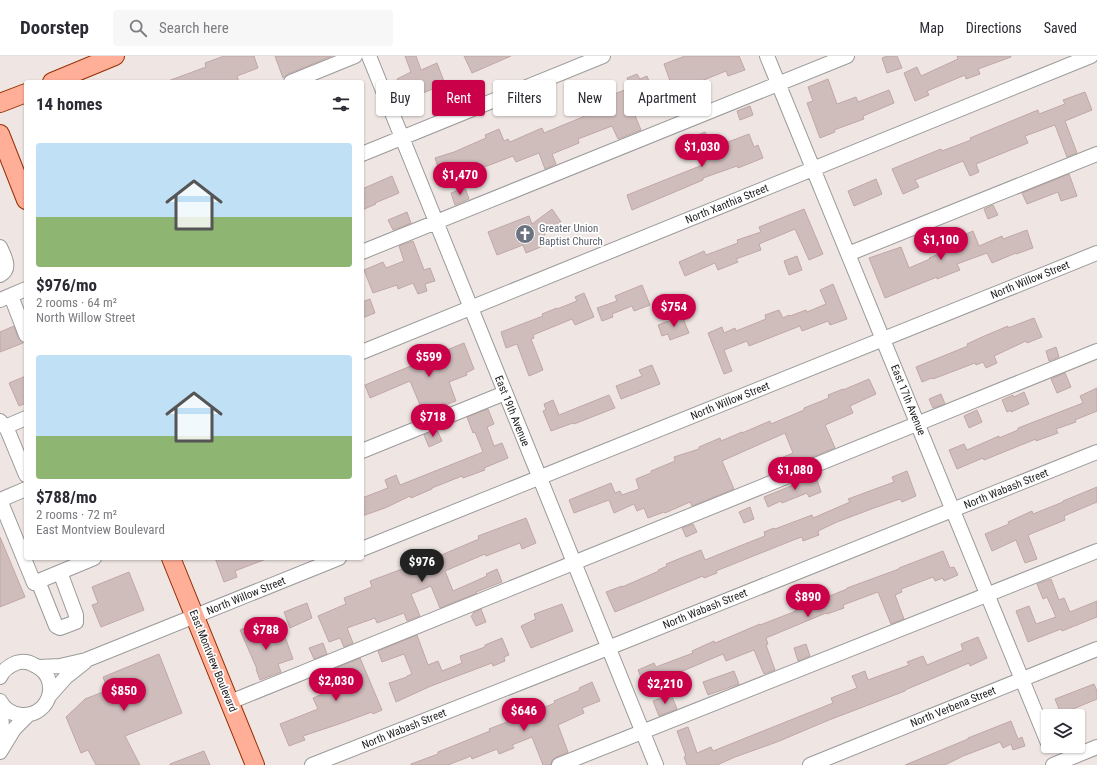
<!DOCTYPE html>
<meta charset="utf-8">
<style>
body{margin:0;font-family:"Roboto Condensed",sans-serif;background:#f7f7f7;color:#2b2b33;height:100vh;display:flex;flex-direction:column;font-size:15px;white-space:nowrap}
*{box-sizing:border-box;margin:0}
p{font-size:13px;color:#7c7c81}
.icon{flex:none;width:22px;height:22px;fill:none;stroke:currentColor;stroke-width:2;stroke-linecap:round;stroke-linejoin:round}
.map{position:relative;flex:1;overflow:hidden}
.side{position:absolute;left:24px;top:24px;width:340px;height:480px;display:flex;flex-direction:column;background:#fff;border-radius:4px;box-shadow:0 1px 3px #0004}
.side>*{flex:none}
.guide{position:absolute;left:376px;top:24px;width:380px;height:36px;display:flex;gap:8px}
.tools{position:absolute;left:1041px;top:653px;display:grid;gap:8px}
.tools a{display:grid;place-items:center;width:44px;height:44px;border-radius:4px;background:#fff;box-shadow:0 1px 3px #0004;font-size:20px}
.price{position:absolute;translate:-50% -34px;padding:0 9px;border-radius:14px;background:#ca0048;color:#fff;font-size:13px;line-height:26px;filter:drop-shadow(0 1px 2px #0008)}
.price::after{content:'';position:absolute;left:50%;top:24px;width:12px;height:9px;margin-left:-6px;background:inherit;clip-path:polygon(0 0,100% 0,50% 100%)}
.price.current{background:#222;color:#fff}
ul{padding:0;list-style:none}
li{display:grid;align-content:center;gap:8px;height:212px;padding:0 12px}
li span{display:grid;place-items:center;height:124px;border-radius:4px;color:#555}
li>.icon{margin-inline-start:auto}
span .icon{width:72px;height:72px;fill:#fffc;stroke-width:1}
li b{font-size:17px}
h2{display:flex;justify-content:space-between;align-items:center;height:48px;padding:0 12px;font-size:17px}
.tag{padding:0 14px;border-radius:4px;background:#fff;box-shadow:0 1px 3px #0004;font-size:14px;line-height:36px}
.tag.current{background:#ca0048;color:#fff}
header{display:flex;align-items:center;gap:24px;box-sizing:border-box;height:56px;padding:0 20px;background:#fff;border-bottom:1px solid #e1e1e2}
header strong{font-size:19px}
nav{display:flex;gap:22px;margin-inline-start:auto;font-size:14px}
.search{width:280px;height:36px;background:#f7f7f7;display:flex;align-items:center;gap:10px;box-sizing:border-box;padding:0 14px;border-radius:4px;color:#7c7c81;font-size:15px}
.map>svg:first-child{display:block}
.building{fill:#cfbdbc;stroke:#c1a7a4}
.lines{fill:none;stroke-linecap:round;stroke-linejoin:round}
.minor-casing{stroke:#9a9a9a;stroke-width:16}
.major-casing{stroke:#962f00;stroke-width:20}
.minor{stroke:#fff;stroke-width:14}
.major{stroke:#ffae97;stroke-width:18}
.labels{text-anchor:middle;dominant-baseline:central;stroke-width:3.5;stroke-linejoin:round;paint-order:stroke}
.street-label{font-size:11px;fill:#1d1d1d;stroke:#fff}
.worship-label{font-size:11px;fill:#5b616d;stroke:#fff;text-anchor:start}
</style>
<header>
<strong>Doorstep</strong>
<div class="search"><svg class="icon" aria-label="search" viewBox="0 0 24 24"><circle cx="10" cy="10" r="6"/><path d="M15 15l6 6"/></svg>Search here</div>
<nav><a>Map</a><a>Directions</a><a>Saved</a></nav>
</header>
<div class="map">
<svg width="1097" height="709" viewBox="0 0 1097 709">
<rect width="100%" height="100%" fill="#efe6e3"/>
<!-- building -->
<path class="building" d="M224,0H254L258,12L237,20L239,26H169L168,25L206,11L205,7Z
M275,0H332L288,18L283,22Z
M405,0H416L421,14L437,7L445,28L406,44L397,23L411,16Z
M464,0H511L472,17Z
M685,0H739L745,14L728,20L726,15L674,36L664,8Z
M887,0H897L902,12L887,17L882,2Z
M957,0H1011V1L978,13L980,18L966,23L965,19L927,35L929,39L915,45L904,17L917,11L921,20L958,3Z
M637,18L640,23L647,20L654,38L667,32L672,46L658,51L654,43L632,52L641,74L618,83L612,70L578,83L579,87L552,98L556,108L545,113L539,97L516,106L513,100L469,117L466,111L441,120L435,102L454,96L486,82L485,79L499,73L504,85L508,83L510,86L542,72L544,77L585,60L583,56L616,44L614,38L630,32L627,22Z
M828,23L837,48L856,41L858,46L889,34L894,47L863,60L864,63L834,74L835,76L820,82L807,47L813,45L808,31Z
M1085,36L1092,54L1065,65L1077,97L1067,101L1055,69L1025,80L1028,87L976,108L979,116L970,120L963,105L915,124L919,131L903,138L892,113L941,93L942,95L971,84L970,82L1038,54L1039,58L1065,48L1063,44Z
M750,50L753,59L740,64L737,55Z
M705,76L712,92L749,78L754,91L758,89L763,102L738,112L737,110L703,122V124L632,154L627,139L705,108L693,81Z
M1069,118L1077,140L1061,145L1058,136L1027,148L1022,137Z
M392,120L399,137L375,147L376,148L362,154V133Z
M876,123L882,138L854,150L848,135Z
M465,132L469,143L455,149L451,137Z
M993,149L998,159L988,163L984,153Z
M552,153L561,166L544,179L548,188L526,197L523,189L497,199L488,176L529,160L532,168Z
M804,153L823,198L809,204L795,173L759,188L761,194L736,203L738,206L718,214L715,207L685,220L679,206L704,195L706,199L738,187L737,184L761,176L759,171Z
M407,156L411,167L393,174L388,164Z
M1027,174L1033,192L1016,198V197L992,207L987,197L957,208L960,214L937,223V221L885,242L869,202L901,191L909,212L930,203L929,202L959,190L956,182L973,175L979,190L1002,180L1003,183Z
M413,185L424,214L430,212L435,225L425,228L427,235L418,238L413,227L398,233L397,229L373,237L364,214L383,206L386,212L404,205L399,190Z
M797,200L802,214L789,219L784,205Z
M833,228L847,263L830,269L828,265L802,275L800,270L749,290L747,285L724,294L732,315L724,318L708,277L722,271L724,277L735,272L736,275L766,263L765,259L779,254L783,262L789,259L790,260L806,254L807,256L826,248L820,234Z
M642,229L650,249L634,255L632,250L612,258L613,261L602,265L597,252L617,245L615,240Z
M584,237L594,261L575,269L572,263L533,279L534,282L531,283L543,314L529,320L517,288L506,292L501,276L543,260L542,258L557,252V253L577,245L575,241Z
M370,243L375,257L362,262V246Z
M682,260L689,277L670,284L668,278L662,280L658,269Z
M1034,262L1042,281L1027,287L1026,285L994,300L997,307L986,312L983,306L976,309L975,307L933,323L932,322L922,326L916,311L968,290L967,288L982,281L1008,270V272Z
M14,270L18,282L23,287L0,296V276Z
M464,287L474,313L466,317L467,319L449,326L456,345L445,349L444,347L423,356L410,325L370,342L365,329L442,297V296Z
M1056,291L1059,301L1049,305L1046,295Z
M652,309L660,328L621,343L616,330L642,320L639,314Z
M1065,317L1071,331L1057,337L1051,323Z
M26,320V347L19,350L9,327Z
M869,323L876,338L850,350L853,357L825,369L835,392L785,412L781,402L793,397L785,377L722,405L734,433L692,450L690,446L665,457L664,456L648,462L644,452L637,455L634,448L614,457L609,444L574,457L569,444L611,427L615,437L620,435L622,439L639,433L636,423L651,417V415L675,405L674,401L699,393V391L720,382L721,385L742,376V377L770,365L771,368L804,354V352L829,342L828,339L843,333V334Z
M1097,332V355L1075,364L1076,366L1056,373L1058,377L1036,385V383L984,404L983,402L957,413L949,394L964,388L967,394L999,380V382L1018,374V372L1083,347L1080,340Z
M1024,336L1029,348L1011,356V354L1007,356L1002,344L1013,339L1014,341Z
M941,338L945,348L933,352L929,343Z
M609,339L615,352L574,368L573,367L551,375L543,355L546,354L544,348L553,344L559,359Z
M488,353L494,368L487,371L494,390L502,387L508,402L484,412L485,414L463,422L462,420L432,432V433L411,442L410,440L385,452L362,460V442L388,432L385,424L396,419L400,429L483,396L475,376L473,377L467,361Z
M977,354L982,366L969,372L964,360Z
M437,374L442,385L429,391L424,379Z
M907,415L916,440L902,446L900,443L874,452L837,466L818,475L819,479L803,485L802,481L796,483L716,515L717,517L704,522L703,520L615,556L606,536L622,530V531L659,515L658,514L667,510L666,508L701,494L705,504L732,493L765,480L764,476L774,472L775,473L812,459L813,462L850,446L848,443L894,426L892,421Z
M815,418L821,436L809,441L807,437L782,447L781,445L768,451L764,441L803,425L802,424Z
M1097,431V446L1064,460L1065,464L1028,479L1037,503L1025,507L1016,484L992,495L985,478L1009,468L1008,466L1032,455L1033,458L1063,446V445Z
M750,451L754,463L744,467L739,456Z
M526,462L536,487L522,493L520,487L486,500L485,498L445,515L453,535L487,520L486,518L497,513L502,526L476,536L477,537L440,552L431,530L411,538L420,560L407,565L404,557L377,567L375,562L347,572L353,587L344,591L340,582L329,586L318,560L346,548L344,542L372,531L370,525L421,506L420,503L438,496L439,500L479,483L478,480Z
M693,468L697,476L686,481L682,472Z
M0,481L25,541L0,551Z
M943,495L950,512L954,511L958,519L944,525L943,522L935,525L933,521L901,533L902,536L895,539L904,563L891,568L878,536L843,549L844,552L827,558L826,557L766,582L768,588L766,589L775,614L764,618L754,594L726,605L723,598L645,631L638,614L654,607L656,611L693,597L692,595L714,585L715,587L760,568V569L796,555L795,554L812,547L847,533V532L899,513V512Z
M215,502H265L266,503L235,515L237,521L224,526Z
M129,516L144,554L101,571L92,549L98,547L92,531Z
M1051,523L1059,544L1064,542L1070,556L1097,545V561L1062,575L1061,573L1028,586L1016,555L1029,550L1036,568L1056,561L1047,541L1043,543L1037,528Z
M307,547L312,562L290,572L284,556Z
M562,548L573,575L531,592L521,570L536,563L534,558Z
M481,553L486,566L476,570L471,560L473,559V557Z
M260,566L267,584L284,578L293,603L278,608L281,616L260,624L256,613H257L240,574Z
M417,579L428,609L438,605L442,615L462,607L460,600L485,591V589L502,582L509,599L504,601L505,605L493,610L492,607L431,630L396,646L389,627L407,621V620L412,618L404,598L382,606L378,595Z
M978,581L987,602L970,610L969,607L905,634V635L829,664L777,686L735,701L717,709H687L684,701L686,700L677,675L688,671L697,697L711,691L713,695L833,647L831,642L857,632L852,620L865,615L868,624L909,609L907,606L923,600L927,609L963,594L961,588Z
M323,587L327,598L314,603L309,592Z
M806,588L810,600L798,605L794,592Z
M159,598L182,657L125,680L140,709H96L88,694L81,697L66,661L85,643L108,634L103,621Z
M360,602L382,654L373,658L372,656L339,668L303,680L305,684L289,690L280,668L318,653L313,642L323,638L316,620Z
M734,615L739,628L708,639L703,626Z
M592,626L600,645L582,652L584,657L558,669L568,696L556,701L552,704L551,709H543L532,681L512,689L514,692L499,698L497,693L472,703L471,700L448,709H411V708L438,698V696L490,675L489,673L555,647L554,645L580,634L579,632Z
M1094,628L1097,635V643L1061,658L1055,643Z
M671,638L677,653L659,660L653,645Z
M1011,665L1018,683L1022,681L1025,690L1013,694L1011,688L1003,692L1000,686L963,700L945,709H905L968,683V682Z
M204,695L210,709H170V708Z"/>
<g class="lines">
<defs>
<path id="minor" d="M369,0L656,709
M767,0L1048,687
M291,26L355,0
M362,98L603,0
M0,191C4,200 12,213 0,219
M362,196L847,0
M848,198L1097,98
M11,240L26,279
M0,244L26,233
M362,296L1091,0
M0,365L7,373L26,419
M5,371L26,362
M362,395L505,337
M0,444L34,527L94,502
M0,444L26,433
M362,493L1097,197
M38,525L56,570L60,572L76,566V559L60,516
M39,611L60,610L86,604L339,502
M0,621C3,614 9,610 16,607C22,605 29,606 34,609C61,620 52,660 22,659C13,659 4,653 0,645
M50,639L66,621L85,606
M230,646L1097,295
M0,687L2,676L1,647
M0,696L14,673L28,659
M312,709L608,592L1097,396
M559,709L1097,495
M810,709L1097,593
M1053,709L1097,691"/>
<path id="major" d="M52,26L115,0
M0,47L26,37
M0,78L26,144
M171,502L255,709"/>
</defs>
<!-- minor casing -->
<use href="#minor" class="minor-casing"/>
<!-- major casing -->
<use href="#major" class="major-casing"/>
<!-- minor -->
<use href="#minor" class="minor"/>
<!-- major -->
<use href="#major" class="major"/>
</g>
<!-- icons -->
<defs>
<symbol id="church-disc" viewBox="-11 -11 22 22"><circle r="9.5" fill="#6b7280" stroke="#fff"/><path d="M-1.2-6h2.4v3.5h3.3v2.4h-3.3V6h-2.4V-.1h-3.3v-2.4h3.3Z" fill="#fff"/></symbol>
</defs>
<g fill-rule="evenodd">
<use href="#church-disc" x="514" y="167" width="22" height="22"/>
</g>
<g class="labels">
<!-- street labels -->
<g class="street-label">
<text transform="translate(727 148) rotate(-22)">North Xanthia Street</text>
<text transform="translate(1030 224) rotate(-22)">North Willow Street</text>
<text transform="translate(908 344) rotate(68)">East 17th Avenue</text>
<text transform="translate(730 345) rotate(-22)">North Willow Street</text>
<text transform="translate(512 355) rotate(68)">East 19th Avenue</text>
<text transform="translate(1006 433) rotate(-22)">North Wabash Street</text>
<text transform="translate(246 540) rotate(-22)">North Willow Street</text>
<text transform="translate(705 553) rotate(-22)">North Wabash Street</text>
<text transform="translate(213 605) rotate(68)">East Montview Boulevard</text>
<text transform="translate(953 651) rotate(-22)">North Verbena Street</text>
<text transform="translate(404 673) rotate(-22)">North Wabash Street</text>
</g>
<!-- worship labels -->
<g class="worship-label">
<text x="539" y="172">Greater Union<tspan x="539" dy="13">Baptist Church</tspan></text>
</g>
</g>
</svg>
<div class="tools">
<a><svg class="icon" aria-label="layers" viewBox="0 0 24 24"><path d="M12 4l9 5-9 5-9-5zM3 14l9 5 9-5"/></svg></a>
</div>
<b class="price" style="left:702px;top:112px">$1,030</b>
<b class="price" style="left:460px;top:140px">$1,470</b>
<b class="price" style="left:941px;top:205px">$1,100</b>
<b class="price" style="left:674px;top:272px">$754</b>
<b class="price" style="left:429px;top:322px">$599</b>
<b class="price" style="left:433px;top:382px">$718</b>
<b class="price" style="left:795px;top:435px">$1,080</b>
<b class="price current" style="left:422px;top:527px">$976</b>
<b class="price" style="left:808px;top:562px">$890</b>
<b class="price" style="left:266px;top:595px">$788</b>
<b class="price" style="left:336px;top:646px">$2,030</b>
<b class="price" style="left:665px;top:649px">$2,210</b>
<b class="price" style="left:124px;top:656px">$850</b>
<b class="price" style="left:524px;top:676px">$646</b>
<div class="guide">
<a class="tag">Buy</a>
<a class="tag current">Rent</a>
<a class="tag">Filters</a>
<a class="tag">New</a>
<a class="tag">Apartment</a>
</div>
<section class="side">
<h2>14 homes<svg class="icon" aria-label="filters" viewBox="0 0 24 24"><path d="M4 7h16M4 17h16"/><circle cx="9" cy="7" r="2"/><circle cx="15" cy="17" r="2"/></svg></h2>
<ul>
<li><span style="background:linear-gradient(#bfe0f5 60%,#8fb573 0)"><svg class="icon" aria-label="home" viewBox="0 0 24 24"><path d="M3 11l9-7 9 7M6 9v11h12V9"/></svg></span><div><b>$976/mo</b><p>2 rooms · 64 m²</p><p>North Willow Street</p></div></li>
<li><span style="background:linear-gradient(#bfe0f5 65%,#8fb573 0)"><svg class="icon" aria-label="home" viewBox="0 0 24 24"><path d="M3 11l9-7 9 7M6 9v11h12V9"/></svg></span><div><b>$788/mo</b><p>2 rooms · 72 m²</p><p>East Montview Boulevard</p></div></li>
</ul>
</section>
</div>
